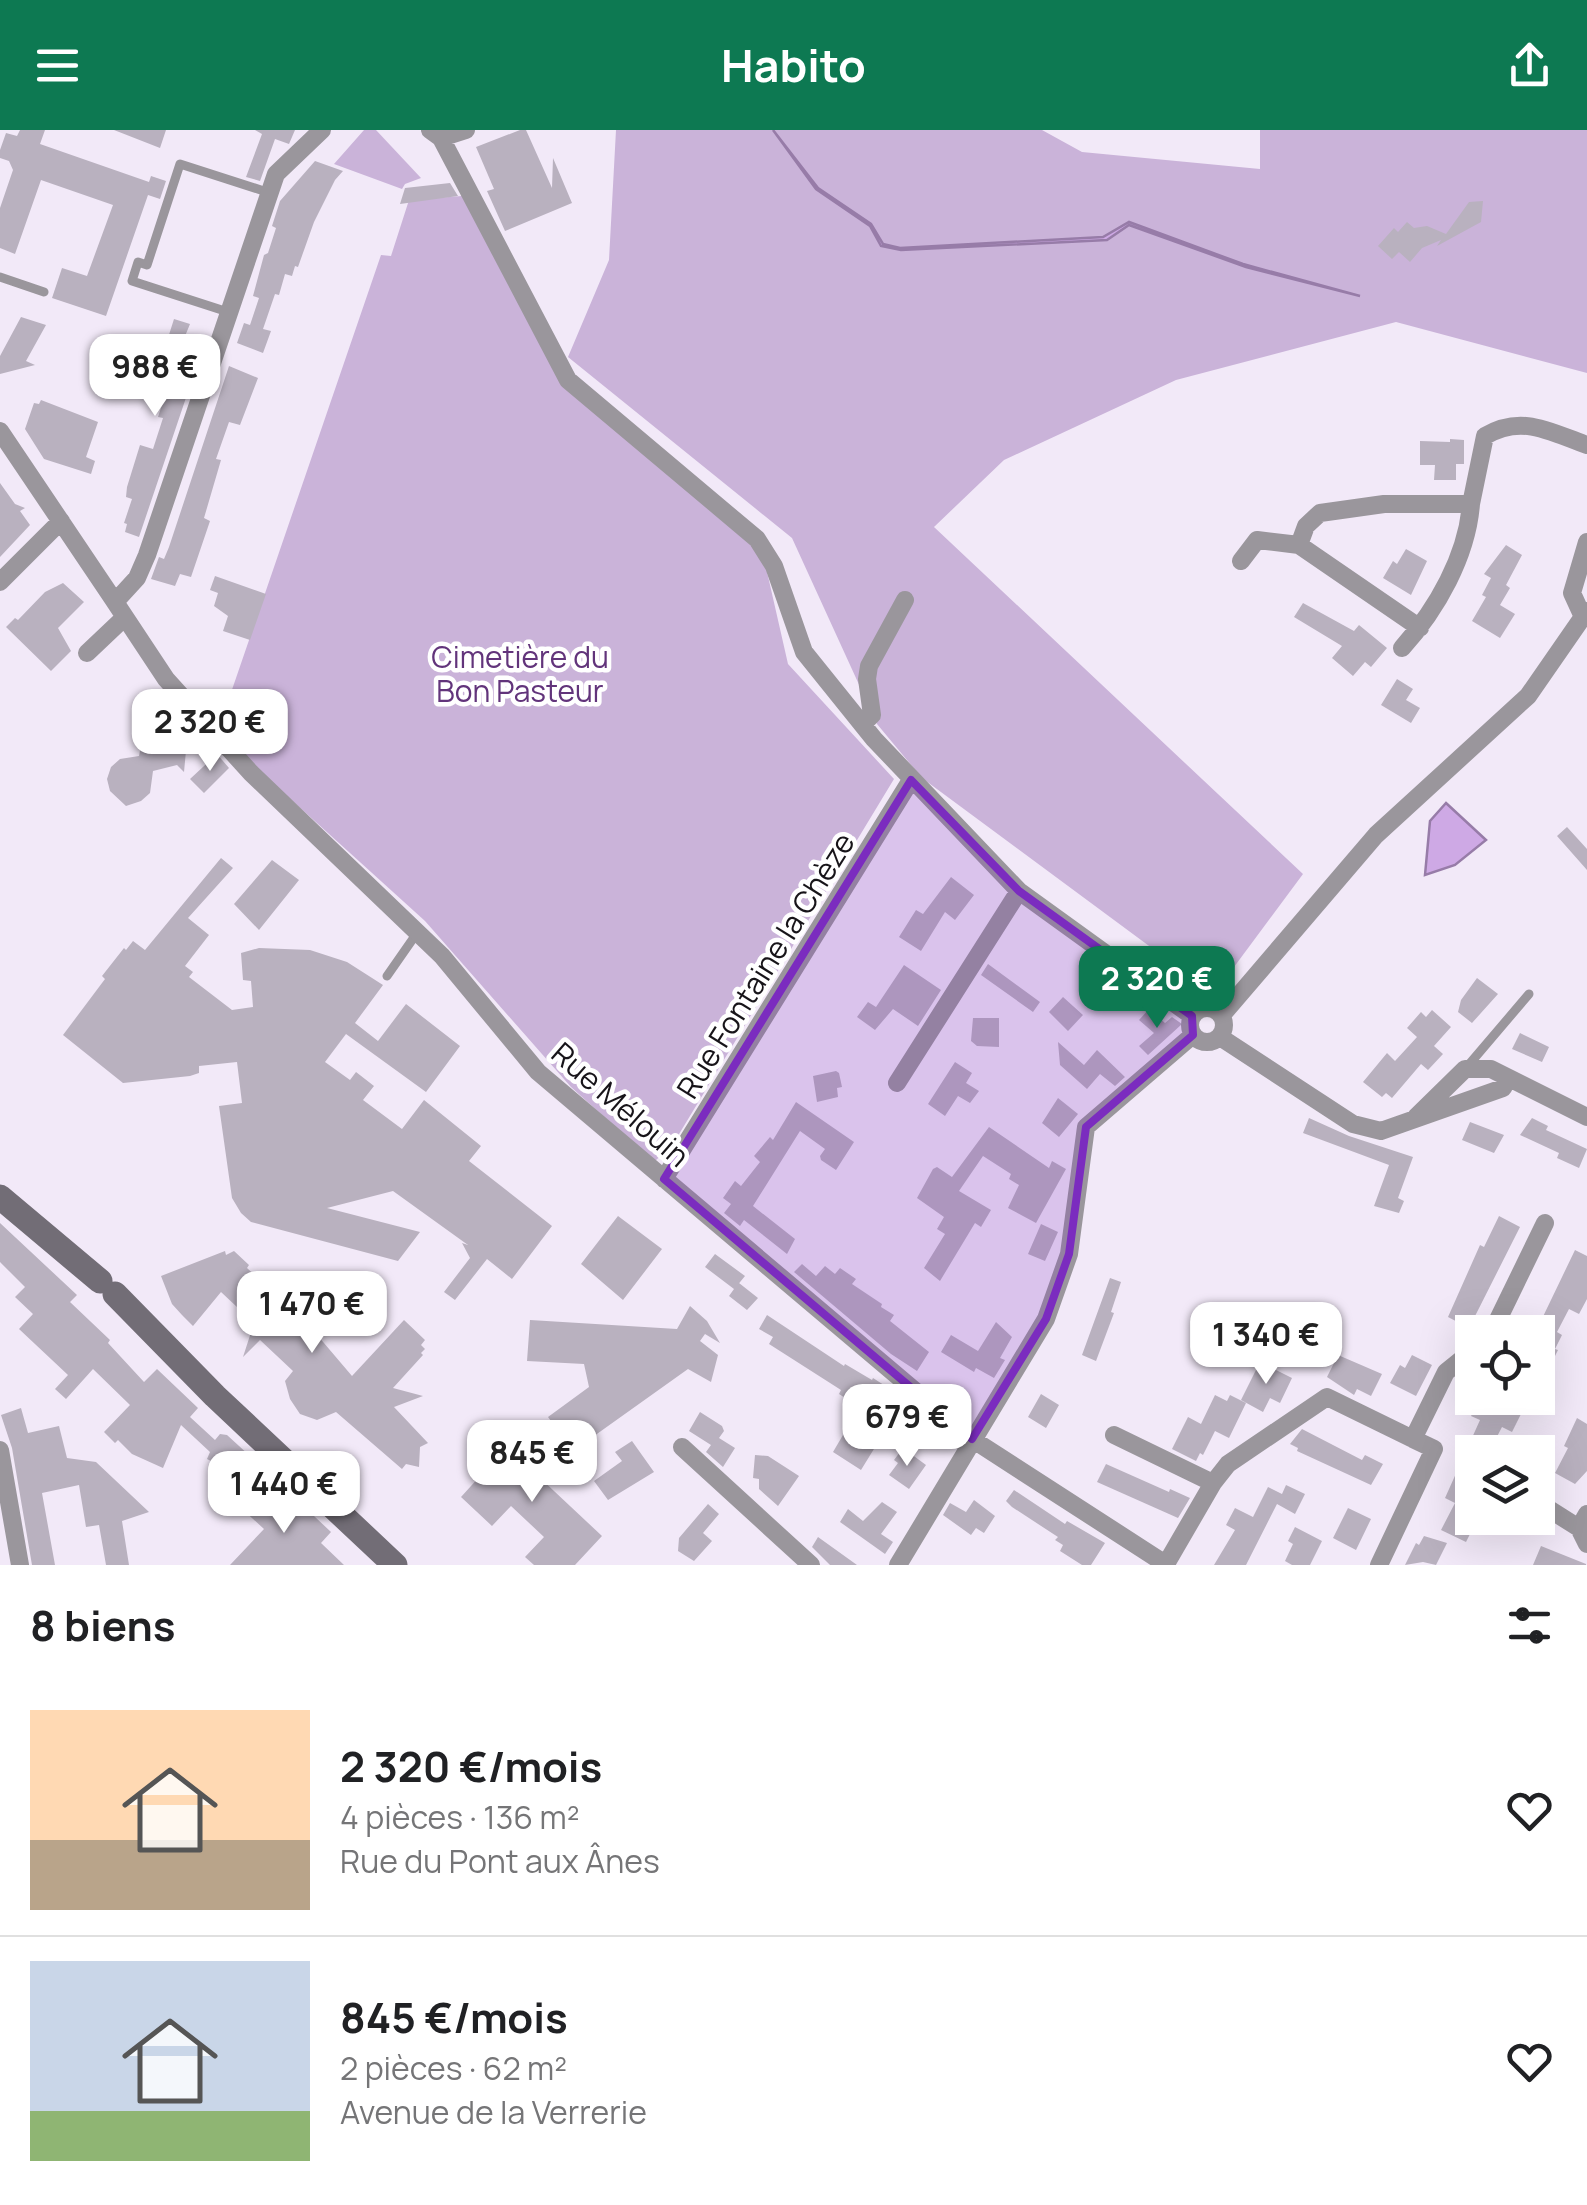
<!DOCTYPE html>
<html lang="fr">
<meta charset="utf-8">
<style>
body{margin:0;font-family:Manrope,sans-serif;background:#f6f6f6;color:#202124;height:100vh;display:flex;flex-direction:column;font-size:38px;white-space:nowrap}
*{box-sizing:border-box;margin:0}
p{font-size:32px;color:#757577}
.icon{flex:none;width:55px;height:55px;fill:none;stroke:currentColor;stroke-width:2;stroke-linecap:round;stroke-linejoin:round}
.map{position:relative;height:1435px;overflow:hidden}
.drawer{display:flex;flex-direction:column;background:#fff;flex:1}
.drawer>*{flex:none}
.controls{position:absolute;left:1455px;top:1185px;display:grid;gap:20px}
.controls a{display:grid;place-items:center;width:100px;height:100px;border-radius:0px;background:#fff;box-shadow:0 10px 40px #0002;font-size:50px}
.price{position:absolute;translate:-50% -85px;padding:0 22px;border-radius:20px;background:#fff;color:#222;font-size:32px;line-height:65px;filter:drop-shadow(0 2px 5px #0008)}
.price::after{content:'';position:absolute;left:50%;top:60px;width:30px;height:22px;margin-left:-15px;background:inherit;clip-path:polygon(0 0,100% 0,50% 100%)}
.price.on{background:#0d7952;color:#fff}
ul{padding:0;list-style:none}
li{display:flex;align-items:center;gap:30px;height:250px;padding:0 30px}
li+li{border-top:2px solid #e0e0e0}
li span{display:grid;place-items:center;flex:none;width:280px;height:200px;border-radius:0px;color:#555}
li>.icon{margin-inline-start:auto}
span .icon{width:120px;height:120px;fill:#fffc;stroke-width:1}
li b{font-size:42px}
h2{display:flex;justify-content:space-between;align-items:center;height:120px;padding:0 30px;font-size:42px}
header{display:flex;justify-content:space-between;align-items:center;height:130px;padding:0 30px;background:#0d7952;color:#fff;font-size:45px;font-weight:700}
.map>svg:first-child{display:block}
.green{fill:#cab3d9}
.water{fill:#cea9e5;stroke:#977ca8;stroke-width:2.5}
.building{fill:#b9b1bf}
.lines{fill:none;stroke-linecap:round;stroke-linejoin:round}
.lane{stroke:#9a969c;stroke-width:9}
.street{stroke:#9a969c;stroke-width:18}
.secondary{stroke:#726d76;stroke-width:25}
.marked{fill:#7b2cbf;fill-opacity:0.2;stroke:#7b2cbf;stroke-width:8;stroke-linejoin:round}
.labels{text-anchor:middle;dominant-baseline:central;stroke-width:9;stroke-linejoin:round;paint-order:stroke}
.park-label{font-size:30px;fill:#62347b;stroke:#fff}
.street-label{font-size:30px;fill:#171419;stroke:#fff}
</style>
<header><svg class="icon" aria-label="menu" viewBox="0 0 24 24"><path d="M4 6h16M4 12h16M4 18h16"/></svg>Habito<svg class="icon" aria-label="share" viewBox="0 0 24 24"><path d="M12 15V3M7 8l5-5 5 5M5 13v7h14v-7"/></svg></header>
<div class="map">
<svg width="1587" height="1435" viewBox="0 0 1587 1435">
<rect width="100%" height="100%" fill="#f2e9f8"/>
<!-- green -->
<path class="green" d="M364,0H376L421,48L405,54L402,59L334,34Z
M616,0H1042L1082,22L1260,39V0H1587V243L1396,192L1176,250L1004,330L934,397L1303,744L1214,864L922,648L877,594L792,408L568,227L609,130Z
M462,66L561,254L754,417L765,433L788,534L894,649L673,1014L654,1032L571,957L425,791L253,635L217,586L224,583L381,125L391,126L409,70Z"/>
<!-- water -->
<path class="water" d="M773,0L818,58L871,94L883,114L900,118L1103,107L1129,92L1243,134L1360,166L1246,137L1129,95L1107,110L901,120L881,116L870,96L816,59Z
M1446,673L1486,710L1455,735L1425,745L1430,691Z"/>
<!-- building -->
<path class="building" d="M20,0H45L40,14L149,52L151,46L166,51L160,69L148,65L106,186L52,168L62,138L87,146L113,75L41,50L15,124L0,118V78L13,40L9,31L0,28V20L6,3L17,6Z
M114,0H166L160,18Z
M255,0H295L289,14L275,9L260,51L246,47L262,4Z
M520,0H526L552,58L553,28L572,73L505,101L487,61L494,59L476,17Z
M315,31L343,41L335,50L314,92L298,137L295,136L292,146L285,144L279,165L275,164L263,199L271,201L263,223L237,213L244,193L250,195L259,168L253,166L264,125L268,123L276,98L272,96L280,71Z
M450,53L458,66L400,74L405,58Z
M1483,71L1481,92L1437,116L1441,110L1422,118L1410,132L1399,122L1392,129L1378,116L1394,98L1398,102L1407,92L1414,98L1427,96L1446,104L1469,72Z
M21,187L46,195L26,231L35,235L0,244V226Z
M174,189L190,194L181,216L190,220L183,241L194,244L139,407L125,402L127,394L124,393L132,369L126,367L127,357L140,315L153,319L163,288L158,287L162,275L109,257L117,234L150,246L155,232L160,233Z
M229,236L258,248L240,295L229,292L216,329L221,330L204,388L210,391L191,447L180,444L175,456L151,449L159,427L164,429L169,417Z
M41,270L98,292L86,327L95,331L91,344L44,329L25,299L34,273L39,274Z
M1450,309L1464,310V334H1456V350H1434L1435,335H1420V311L1450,312Z
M0,353L15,374L25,378L20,381L30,395L0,427Z
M1506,415L1522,425L1506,455L1510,458L1500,475L1515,484L1500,508L1472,491L1486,467L1482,465L1491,448L1484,444Z
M1406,419L1427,431L1411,465L1383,448L1393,431L1397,434Z
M215,446L266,464L250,510L223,501L228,486L214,476L218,463L210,460Z
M63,453L84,472L58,498L71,521L51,541L6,497L15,488L18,490L45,462Z
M1303,473L1354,501L1359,495L1387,518L1371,537L1365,532L1353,546L1332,528L1342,516L1294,487Z
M1397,549L1413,559L1406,570L1420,578L1411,593L1381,575Z
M164,592L180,599L187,610L184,642L177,635L153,641L150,663L141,671L126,676L110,661L107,649L111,637L120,629L139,626L143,604L152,595Z
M217,624L229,638L204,663L190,649Z
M1567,697L1587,719V740L1557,706Z
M221,728L233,738L188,788L209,805L185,836L193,842L189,847L232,880L253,877L251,851L243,850L241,823L259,818L310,820L347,832L383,855L355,893L378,911L406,874L460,916L426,962L346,904L325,932L350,950L356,942L374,956L363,970L402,999L424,970L481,1016L469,1031L552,1096L512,1149L487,1129L455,1170L444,1162L470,1128L462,1113L468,1115L393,1061L327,1078L420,1102L398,1131L251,1092L241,1083L232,1068L219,976L242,973L237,932L199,936V943L190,946L123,953L63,905L105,849L102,846L124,818L126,820L133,811L145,820Z
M272,730L299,750L259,800L234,774Z
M951,747L974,765L955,790L945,782L921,821L899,807L916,780L923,784Z
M988,834L1040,872L1033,882L981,845Z
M904,835L941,860L918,896L893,879L875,900L857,887L868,872L876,877Z
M1477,848L1498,864L1472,893L1458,882L1461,870Z
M1063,867L1083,885L1068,901L1049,882Z
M1149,879L1165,893L1172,887L1182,894L1148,925L1139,916L1154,903L1139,890Z
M1432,880L1451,897L1434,916L1443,924L1428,940L1421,934L1392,968L1386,963L1382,967L1363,952L1387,923L1395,931L1417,907L1407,898L1421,882L1426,887Z
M973,888H999V917L977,916L971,911Z
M1520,903L1549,917L1542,932L1512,919Z
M1058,912L1084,935L1097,920L1125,947L1115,956L1100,944L1087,959L1060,935Z
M955,932L972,943L966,953L979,961L970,973L958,966L945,986L928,974Z
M836,941L839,943L842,957L837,958L838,967L817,972L813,946Z
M1058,968L1078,984L1059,1007L1042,993Z
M796,972L854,1012L836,1040L821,1030L820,1026L825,1019L800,1001L753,1076L795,1109L787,1124L744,1090L740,1096L724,1083L731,1074L723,1068L735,1051L741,1056L760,1032L754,1026L770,1007L773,1010Z
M1309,988L1349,1006L1413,1027L1398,1068L1404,1071L1399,1083L1374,1076L1389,1035L1303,1003Z
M1532,988L1548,996L1546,1000L1587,1019L1579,1038L1557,1028L1559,1023L1520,1005Z
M1470,992L1504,1005L1494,1023L1462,1010Z
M989,997L1049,1038L1052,1031L1066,1039L1036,1093L1008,1078L1019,1055L1009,1049L1011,1044L983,1026L959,1061L991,1080L981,1097L975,1093L940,1151L924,1138L945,1104L937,1099L944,1087L917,1068L933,1039L937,1037L952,1047Z
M618,1086L662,1119L623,1170L581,1134Z
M1499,1086L1520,1097L1469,1198L1448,1187L1480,1115L1484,1117Z
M0,1093L77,1165L70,1172L110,1210L108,1213L144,1252L157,1239L198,1278L190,1287L215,1310L220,1304L227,1305L261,1336L249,1348L230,1331L225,1338L207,1329L210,1322L181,1295L163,1338L132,1324L118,1310L115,1313L104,1302L130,1275L93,1239L66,1269L55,1259L68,1245L19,1199L33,1184L15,1167L25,1157L0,1132Z
M1041,1094L1058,1102L1045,1131L1028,1124Z
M1575,1120L1587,1126V1169L1579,1184L1569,1179L1557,1202L1562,1205L1555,1219L1558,1220L1538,1260V1197Z
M225,1121L226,1125L234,1121L249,1135L247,1138L289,1177L285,1182L318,1206L352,1246L404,1190L425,1210L421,1215L425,1219L421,1223L423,1225L393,1258L423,1266L394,1277L428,1313L420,1317L419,1337L406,1334L402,1339L336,1282L317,1290L300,1284L290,1269L285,1251L293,1241L260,1210L243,1227L254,1193L221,1162L193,1196L182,1185L172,1174L161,1146Z
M715,1124L745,1146L736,1157L739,1153L758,1168L747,1180L729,1166L734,1159L705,1137Z
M802,1134L816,1146L825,1136L835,1144L840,1138L856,1149L852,1154L882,1174L881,1177L894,1185L890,1191L929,1222L917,1241L891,1224L794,1142Z
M1110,1148L1121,1152L1111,1182L1114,1183L1096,1231L1082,1225Z
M690,1176L707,1191L720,1213L705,1204L700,1211L718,1225L711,1252L688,1239L573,1321L548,1287L589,1257L584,1234L527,1231L530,1190L677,1199Z
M767,1185L844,1236L845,1234L872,1250L873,1248L904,1268L952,1308L944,1317L911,1289L907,1294L870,1272L868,1275L860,1269L856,1275L839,1264L841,1260L769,1214L773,1207L759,1199Z
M996,1192L1012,1207L1000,1228L1005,1230L994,1248L976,1238L974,1242L941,1222L951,1205L978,1221Z
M1338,1225L1382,1244L1371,1266L1357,1259L1354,1265L1327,1247Z
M1412,1225L1432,1235L1416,1266L1390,1253L1400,1235L1405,1238Z
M1260,1232L1292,1248L1280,1273L1270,1268L1263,1282L1241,1270Z
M1041,1264L1059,1275L1046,1298L1028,1287Z
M1215,1265L1227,1271L1230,1265L1246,1273L1229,1308L1215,1301L1203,1325L1200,1323L1196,1331L1172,1319L1188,1287L1201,1294Z
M1481,1268H1529L1512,1302L1502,1297L1489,1322H1472V1356L1462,1377L1470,1381L1465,1389L1475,1394L1466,1412L1441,1400L1455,1373L1461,1376L1445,1368L1480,1290L1471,1286Z
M21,1278L28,1303L59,1296L67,1328L96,1332L149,1382L122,1391L129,1435H106L99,1395L86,1397L79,1355L42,1363L55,1435H32L12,1318L1,1285Z
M700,1282L722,1296L724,1301L719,1308L735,1318L723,1337L706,1322L711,1315L689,1301Z
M1577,1288L1587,1294V1341L1575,1354L1555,1343L1568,1318L1564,1316Z
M1302,1299L1362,1330L1365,1325L1383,1334L1371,1355L1297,1321L1298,1318L1290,1314Z
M519,1303L550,1332L538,1346L602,1406L575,1435H534L525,1427L544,1407L511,1376L492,1396L461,1367Z
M843,1305L864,1318L877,1314L861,1340L833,1322Z
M632,1311L654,1342L608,1370L594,1351L622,1331L615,1322Z
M903,1318L926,1335L909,1359L889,1345L898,1333L894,1330Z
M755,1325L768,1326L799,1346L778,1376L759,1359V1349L753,1348Z
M1106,1334L1169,1362L1170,1359L1190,1368L1178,1388L1097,1352Z
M259,1355L292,1387L303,1375L314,1386L331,1402L321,1413L344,1435H230L264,1399L239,1376Z
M1286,1355L1305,1364L1295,1384L1277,1374L1246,1435H1214L1235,1400L1226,1395L1235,1378L1253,1387L1268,1357L1282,1364Z
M1014,1360L1065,1394L1067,1391L1105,1413L1091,1435H1082L1060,1421L1063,1415L1055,1410L1058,1407L1012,1377L1006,1371Z
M974,1370L995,1386L984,1403L976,1398L971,1405L943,1385L950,1373L966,1382Z
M882,1372L897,1382L881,1404L893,1412L885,1424L840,1392L848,1379L863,1391Z
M708,1374L719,1384L703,1403L712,1411L694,1431L678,1421L679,1408Z
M1348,1378L1371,1389L1356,1420L1333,1408Z
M1295,1397L1322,1411L1310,1435H1292L1285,1431L1293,1414L1288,1411Z
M1424,1406L1447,1413L1436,1435L1423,1432L1405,1435L1416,1413L1419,1415Z
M818,1407L857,1435H830L812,1417Z
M1541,1416L1586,1434V1435H1533Z"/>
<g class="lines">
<!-- lane -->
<path class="lane" d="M0,147L44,162
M228,182L132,151L138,132L147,135L180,34L270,63
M387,846L417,803
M1466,938L1529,864"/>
<!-- street -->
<path class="street" d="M430,0L441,8L568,250L757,409L774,436L804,522L874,609L1019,761L1192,886
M441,8L466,0
M0,301L115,472L137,448L147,425L276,44L322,0
M1299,415L1420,498
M1241,431L1257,410L1299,415L1306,396L1320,383L1384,374H1471L1485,306C1522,284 1550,302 1587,315
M0,452L61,391
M115,472L166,549L251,643L442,826L538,942L972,1309L1167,1435
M1583,487L1572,463L1587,412
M1402,518C1437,479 1467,426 1471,374
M87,523L125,487
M863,594L872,585L867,549L869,536L905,470
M1190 895a17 17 0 1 1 34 0a17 17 0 1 1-34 0Z
M1222,885L1376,705L1528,566L1587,481
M1220,907L1353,994L1381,1001L1503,958L1508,949
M897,953L1019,761
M1416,987L1465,939H1491L1587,987
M664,1049L911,650
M1492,1202L1545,1093
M1114,1305L1213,1353
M682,1317L811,1435
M0,1320L20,1435
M1538,1372L1579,1398
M1587,1384L1579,1398L1587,1414
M1166,1434L1213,1353L1228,1334L1327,1267L1413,1309L1446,1242L1472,1221
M898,1435L1046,1189L1069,1124L1086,997L1193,905
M1379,1435L1434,1319L1413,1309"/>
<!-- secondary -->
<path class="secondary" d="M0,1067L100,1151
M115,1164L215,1266L395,1435"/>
</g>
<!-- marked area -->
<path class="marked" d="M911,650L1019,761L1192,886L1193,905L1086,997L1069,1124L1046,1189L972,1309L664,1049Z"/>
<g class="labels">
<!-- park labels -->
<g class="park-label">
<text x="520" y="526">Cimetière du<tspan x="520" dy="34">Bon Pasteur</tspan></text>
</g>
<!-- street labels -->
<g class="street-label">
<text transform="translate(765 835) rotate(-58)">Rue Fontaine la Chèze</text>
<text transform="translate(621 974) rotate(41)">Rue Mélouin</text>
</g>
</g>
</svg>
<div class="controls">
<a><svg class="icon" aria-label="locate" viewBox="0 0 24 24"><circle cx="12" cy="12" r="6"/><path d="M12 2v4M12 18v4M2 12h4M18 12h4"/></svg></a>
<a><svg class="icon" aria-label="layers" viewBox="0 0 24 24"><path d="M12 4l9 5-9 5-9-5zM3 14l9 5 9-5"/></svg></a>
</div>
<b class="price" style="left:155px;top:289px">988 €</b>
<b class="price" style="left:210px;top:644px">2 320 €</b>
<b class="price on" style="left:1157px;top:901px">2 320 €</b>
<b class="price" style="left:312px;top:1226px">1 470 €</b>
<b class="price" style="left:1266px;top:1257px">1 340 €</b>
<b class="price" style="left:907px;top:1339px">679 €</b>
<b class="price" style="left:532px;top:1375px">845 €</b>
<b class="price" style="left:284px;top:1406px">1 440 €</b>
</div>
<section class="drawer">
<h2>8 biens<svg class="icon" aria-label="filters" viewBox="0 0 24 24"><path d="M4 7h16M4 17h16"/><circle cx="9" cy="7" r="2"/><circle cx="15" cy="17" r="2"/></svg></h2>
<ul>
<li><span style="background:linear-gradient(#ffd9b3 65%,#b9a48a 0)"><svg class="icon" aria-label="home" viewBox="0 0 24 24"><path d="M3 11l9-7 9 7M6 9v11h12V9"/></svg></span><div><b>2 320 €/mois</b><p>4 pièces · 136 m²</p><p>Rue du Pont aux Ânes</p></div><svg class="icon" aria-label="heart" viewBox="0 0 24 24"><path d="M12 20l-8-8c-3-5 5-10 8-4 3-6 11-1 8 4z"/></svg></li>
<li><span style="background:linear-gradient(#c9d6e8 75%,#8fb573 0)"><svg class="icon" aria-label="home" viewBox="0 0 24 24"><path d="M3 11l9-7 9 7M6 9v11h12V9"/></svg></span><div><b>845 €/mois</b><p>2 pièces · 62 m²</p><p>Avenue de la Verrerie</p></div><svg class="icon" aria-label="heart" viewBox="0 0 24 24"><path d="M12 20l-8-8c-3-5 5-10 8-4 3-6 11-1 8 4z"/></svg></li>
</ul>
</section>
